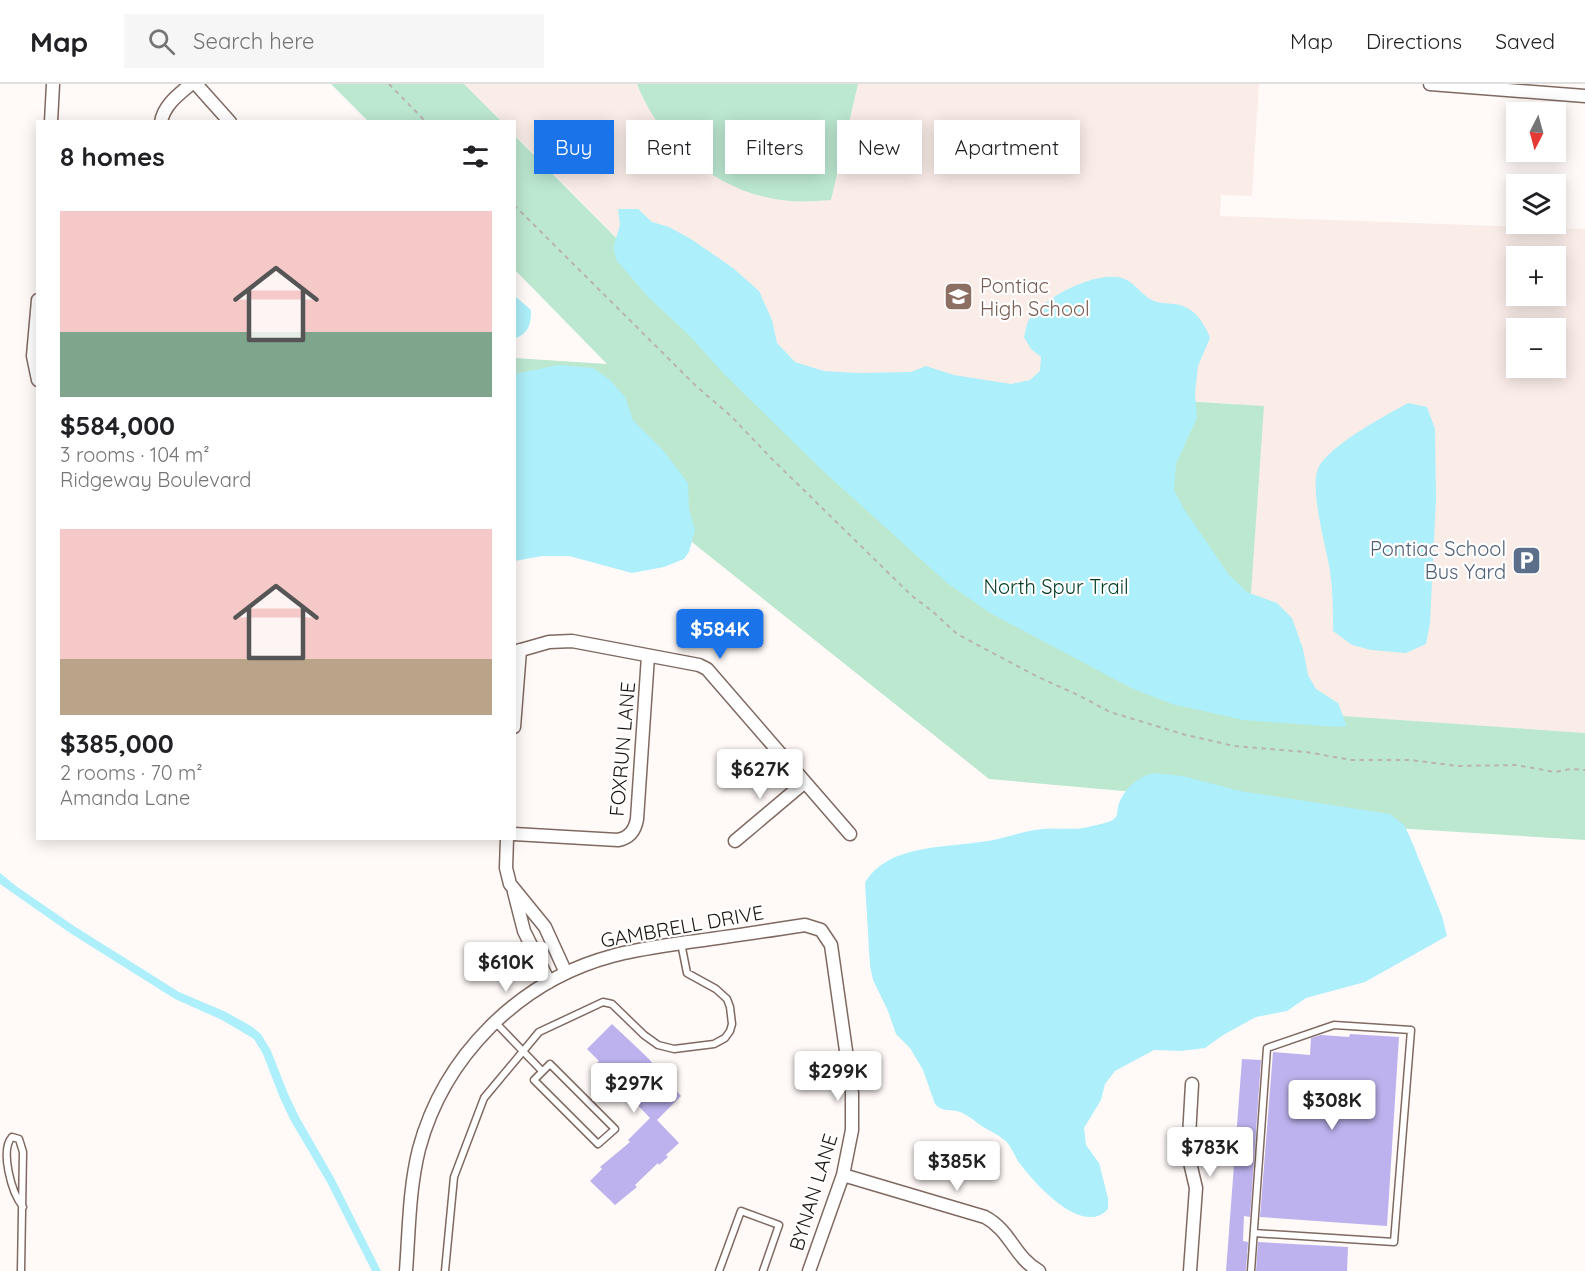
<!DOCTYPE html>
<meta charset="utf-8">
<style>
body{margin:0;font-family:Quicksand,sans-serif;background:#f6f6f6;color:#202124;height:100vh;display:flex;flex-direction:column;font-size:22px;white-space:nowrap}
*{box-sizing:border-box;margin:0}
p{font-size:20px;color:#757577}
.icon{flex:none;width:33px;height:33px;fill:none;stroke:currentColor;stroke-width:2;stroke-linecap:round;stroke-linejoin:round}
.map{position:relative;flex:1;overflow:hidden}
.side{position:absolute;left:36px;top:36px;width:480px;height:720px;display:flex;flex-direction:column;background:#fff;border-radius:0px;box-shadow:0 3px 15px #0003}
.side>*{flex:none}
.banner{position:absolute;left:534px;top:36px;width:570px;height:54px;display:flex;gap:12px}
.needle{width:39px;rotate:186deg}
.tools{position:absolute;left:1506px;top:18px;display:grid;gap:12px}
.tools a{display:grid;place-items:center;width:60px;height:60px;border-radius:0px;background:#fff;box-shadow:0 3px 15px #0003;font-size:30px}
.price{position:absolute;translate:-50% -51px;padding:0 14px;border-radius:6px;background:#fff;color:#222;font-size:20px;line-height:39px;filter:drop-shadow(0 2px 3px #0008)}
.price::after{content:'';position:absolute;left:50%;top:36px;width:18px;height:14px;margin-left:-9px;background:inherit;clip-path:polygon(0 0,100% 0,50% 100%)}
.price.active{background:#1a73e8;color:#fff}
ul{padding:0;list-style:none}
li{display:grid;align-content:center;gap:12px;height:318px;padding:0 24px}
li span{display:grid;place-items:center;height:186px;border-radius:0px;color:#555}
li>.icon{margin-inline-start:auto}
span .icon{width:108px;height:108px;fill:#fffc;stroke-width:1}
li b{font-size:26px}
h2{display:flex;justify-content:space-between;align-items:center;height:72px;padding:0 24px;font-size:26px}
.pill{padding:0 21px;border-radius:0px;background:#fff;box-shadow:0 3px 15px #0003;font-size:21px;line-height:54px}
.pill.active{background:#1a73e8;color:#fff}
header{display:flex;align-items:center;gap:36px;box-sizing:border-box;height:84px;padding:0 30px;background:#fff;border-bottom:2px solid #e0e0e0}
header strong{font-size:28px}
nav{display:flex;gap:33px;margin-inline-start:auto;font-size:21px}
.search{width:420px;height:54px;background:#f6f6f6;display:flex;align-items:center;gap:15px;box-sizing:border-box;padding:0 21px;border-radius:0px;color:#757577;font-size:22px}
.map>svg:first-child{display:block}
.built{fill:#faede8;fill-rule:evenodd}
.green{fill:#bce8d0}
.water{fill:#adeffa}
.building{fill:#bdb2ee}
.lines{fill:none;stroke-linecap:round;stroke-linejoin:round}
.lane-casing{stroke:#7f6961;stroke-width:9}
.street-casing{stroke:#7f6961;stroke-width:15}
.path{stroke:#b9b3b1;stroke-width:2;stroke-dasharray:4.5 4.5;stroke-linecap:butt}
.lane{stroke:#fff;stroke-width:6}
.street{stroke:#fff;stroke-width:12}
.labels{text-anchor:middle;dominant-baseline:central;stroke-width:4.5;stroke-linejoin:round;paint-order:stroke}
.education-label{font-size:20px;fill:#785e54;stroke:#fff;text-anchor:start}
.service-label{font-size:20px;fill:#4e5e75;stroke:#fff;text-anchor:end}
.park-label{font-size:20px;fill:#003a24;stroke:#fff}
.street-label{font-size:20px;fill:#1c1310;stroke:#fff}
</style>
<header>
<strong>Map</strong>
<div class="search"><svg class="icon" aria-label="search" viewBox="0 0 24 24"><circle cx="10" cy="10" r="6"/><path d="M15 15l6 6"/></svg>Search here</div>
<nav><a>Map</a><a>Directions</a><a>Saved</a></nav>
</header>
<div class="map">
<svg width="1585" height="1187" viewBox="0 0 1585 1187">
<rect width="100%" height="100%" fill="#fffaf8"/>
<!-- built -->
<path class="built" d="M464,0H1259L1252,112L1221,111L1220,132L1585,145V649L1243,626L1238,320L751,290L515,51L514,38L501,37ZM1516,172H1556V212H1516ZM1516,244H1556V284H1516Z"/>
<!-- green -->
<path class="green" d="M331,0H464L501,37H368Z
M637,0H858L831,116C817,117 803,118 790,117C722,112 661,62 637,0Z
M514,51L751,290L1264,322L1243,625L1585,649V756L1236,734V717L989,695L515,317V274L607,280L515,186Z"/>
<!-- water -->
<path class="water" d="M618,125H638L652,138L669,143L691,155L733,184L759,207L772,236L777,259L795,278L824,287L857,289L911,288L926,282L954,291L1011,300L1030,296L1040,287L1041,273L1031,265L1024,253C1025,249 1026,244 1027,240C1037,215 1102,182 1127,196C1138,202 1143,214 1157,218C1164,220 1172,219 1180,221C1195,225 1205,240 1210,254L1198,282L1195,310L1197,334L1176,380L1174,406L1184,425L1229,491L1247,508L1277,519L1292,534L1303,565L1308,591L1316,605L1338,619L1347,642L1338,643L1243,636L1172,620L1131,604L990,529L947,499L823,387L723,289L688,250L649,214L617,177L613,164L620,141Z
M515,212L531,226C531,240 529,249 516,254Z
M558,281L593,284L610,296L625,313L633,336L663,366L688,399L689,425L695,446L689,468L684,475L664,483L632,489L569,472H542L515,477V290Z
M1408,319L1427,323L1435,345L1436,415L1430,539L1426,560L1406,569L1371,566L1352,561L1333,547C1333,527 1333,507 1330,487C1327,464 1306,398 1321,379C1339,356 1383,333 1408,319Z
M1153,689L1183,692L1240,707L1390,730L1404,741L1410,753L1442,832L1447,852L1365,898L1306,914L1287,927L1256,933L1223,951L1205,964L1181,967L1154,966L1115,987L1105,1000L1101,1016L1084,1044L1086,1061L1099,1079L1108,1114V1125C1083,1153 1036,1101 1021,1081C1014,1073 1012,1061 1003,1055C997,1050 990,1047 983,1043C976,1038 968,1031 960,1028C951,1025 941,1028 935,1020L923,986L910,964L896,950L888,927L873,896L870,882L865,799C887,761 942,764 980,758C1001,756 1021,747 1043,745C1058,743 1072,747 1088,743C1095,741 1109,739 1114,735C1118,732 1117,727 1118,723C1122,706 1138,693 1153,689Z
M0,789L16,802L74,842L179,908L226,928L251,942L261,950L271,967L288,1010L299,1033L334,1094L381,1187H372L327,1098L291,1037L280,1014L263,970L254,955L222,936L175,915L70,849L0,800Z"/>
<!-- building -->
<path class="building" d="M612,940L648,974L681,1012L657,1036L679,1059L666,1071L668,1073L659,1081L658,1079L635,1101L637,1103L615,1121L590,1097L602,1085L600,1083L630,1058L628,1056L650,1034L629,1012L631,1010L597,979L599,977L587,965Z
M1350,950L1399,953L1387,1142L1260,1133L1273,968L1310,971L1311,954L1321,951L1349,953Z
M1242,975L1261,976L1250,1133L1244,1132L1243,1157L1248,1158L1246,1187H1226Z
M1258,1158L1348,1163L1347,1187H1256Z"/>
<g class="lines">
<defs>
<path id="lane" d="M495,938L542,987
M550,980L615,1045L598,1060L534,996Z
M21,1187L23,1068L19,1055L12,1053C0,1066 11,1108 23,1123
M445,1187L454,1093L484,1014L539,948L603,918L612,920L644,951L658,961L674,965L714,960L725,954L730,947L732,940L730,923L727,915L716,905L687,889L681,859
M719,1187L741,1127L779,1141L763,1187
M1251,1187L1267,964L1334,941L1411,946L1394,1158L1254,1149"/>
<path id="street" d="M196,0L230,38
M1430,0L1585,12
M51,38L53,0
M161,38C164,21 178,11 191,0
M38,216L33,272L38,296
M514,568L549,558L572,557L699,581L707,585L850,750
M514,643L520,566
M514,750L618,756C629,754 635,747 637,735L648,572
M507,754L506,784L510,800L545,843L566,889
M735,757L805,698
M514,808L524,847L549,898
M843,1091L985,1133C1011,1147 1014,1173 1039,1187
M406,1187C409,1147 409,1105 419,1065C444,972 519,897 612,872C637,865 663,862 688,858C727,853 766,847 805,841L821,846L831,861L852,1009V1046L843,1091L809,1187
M1190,1187L1196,1104L1188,1070L1192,1000"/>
</defs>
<!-- lane casing -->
<use href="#lane" class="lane-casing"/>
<!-- street casing -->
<use href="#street" class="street-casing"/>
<!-- path -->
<path class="path" d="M389,0L426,38
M514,121L696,302L731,332L772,375L912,512L932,527L957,550L1038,593L1078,611L1110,628L1186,651L1234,662L1306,668L1352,676H1410L1458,682L1516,681L1555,688L1570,685L1585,686"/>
<!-- lane -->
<use href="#lane" class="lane"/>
<!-- street -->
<use href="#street" class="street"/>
</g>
<!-- icons -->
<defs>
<symbol id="school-square" viewBox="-11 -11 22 22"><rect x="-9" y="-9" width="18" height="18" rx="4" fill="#8d6e63" stroke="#fff"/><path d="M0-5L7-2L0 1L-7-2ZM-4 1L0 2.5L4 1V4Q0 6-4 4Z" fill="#fff"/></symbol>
<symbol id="parking-square" viewBox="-11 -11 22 22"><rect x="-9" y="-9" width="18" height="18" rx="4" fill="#5c6f8a" stroke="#fff"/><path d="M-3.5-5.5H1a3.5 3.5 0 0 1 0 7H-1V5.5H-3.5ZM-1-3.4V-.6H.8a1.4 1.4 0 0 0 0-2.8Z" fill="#fff"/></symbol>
</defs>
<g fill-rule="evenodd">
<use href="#school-square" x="942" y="196" width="33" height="33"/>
<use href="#parking-square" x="1510" y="460" width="33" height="33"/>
</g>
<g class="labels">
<!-- education labels -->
<g class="education-label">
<text x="980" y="201">Pontiac<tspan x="980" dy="23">High School</tspan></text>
</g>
<!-- service labels -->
<g class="service-label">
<text x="1506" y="464">Pontiac School<tspan x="1506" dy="23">Bus Yard</tspan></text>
</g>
<!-- park labels -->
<g class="park-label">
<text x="1056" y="502">North Spur Trail</text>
</g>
<!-- street labels -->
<g class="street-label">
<text transform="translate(622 665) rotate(-85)">FOXRUN LANE</text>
<text transform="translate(682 842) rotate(-10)">GAMBRELL DRIVE</text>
<text transform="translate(813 1108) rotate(-73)">BYNAN LANE</text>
</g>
</g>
</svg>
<div class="tools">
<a><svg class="needle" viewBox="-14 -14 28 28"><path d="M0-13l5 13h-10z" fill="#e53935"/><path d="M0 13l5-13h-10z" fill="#757577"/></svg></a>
<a><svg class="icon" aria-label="layers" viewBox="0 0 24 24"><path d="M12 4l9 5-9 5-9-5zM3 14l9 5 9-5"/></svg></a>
<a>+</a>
<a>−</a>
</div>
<b class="price active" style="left:720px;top:576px">$584K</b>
<b class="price" style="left:760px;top:716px">$627K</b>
<b class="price" style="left:506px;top:909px">$610K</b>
<b class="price" style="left:838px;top:1018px">$299K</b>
<b class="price" style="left:634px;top:1030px">$297K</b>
<b class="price" style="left:1332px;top:1047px">$308K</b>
<b class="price" style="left:1210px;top:1094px">$783K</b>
<b class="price" style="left:957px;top:1108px">$385K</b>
<div class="banner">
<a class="pill active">Buy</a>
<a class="pill">Rent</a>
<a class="pill">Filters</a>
<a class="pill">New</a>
<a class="pill">Apartment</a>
</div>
<section class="side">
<h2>8 homes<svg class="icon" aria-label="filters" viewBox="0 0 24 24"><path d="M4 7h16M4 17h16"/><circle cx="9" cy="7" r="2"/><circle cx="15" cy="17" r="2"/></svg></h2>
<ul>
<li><span style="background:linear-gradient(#f6c9c9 65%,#7fa58c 0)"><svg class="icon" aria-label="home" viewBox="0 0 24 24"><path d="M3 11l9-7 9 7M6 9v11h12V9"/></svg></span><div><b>$584,000</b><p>3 rooms · 104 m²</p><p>Ridgeway Boulevard</p></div></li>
<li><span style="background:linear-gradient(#f6c9c9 70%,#b9a48a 0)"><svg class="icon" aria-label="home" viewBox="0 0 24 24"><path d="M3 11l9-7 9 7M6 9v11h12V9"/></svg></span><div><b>$385,000</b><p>2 rooms · 70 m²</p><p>Amanda Lane</p></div></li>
</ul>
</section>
</div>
